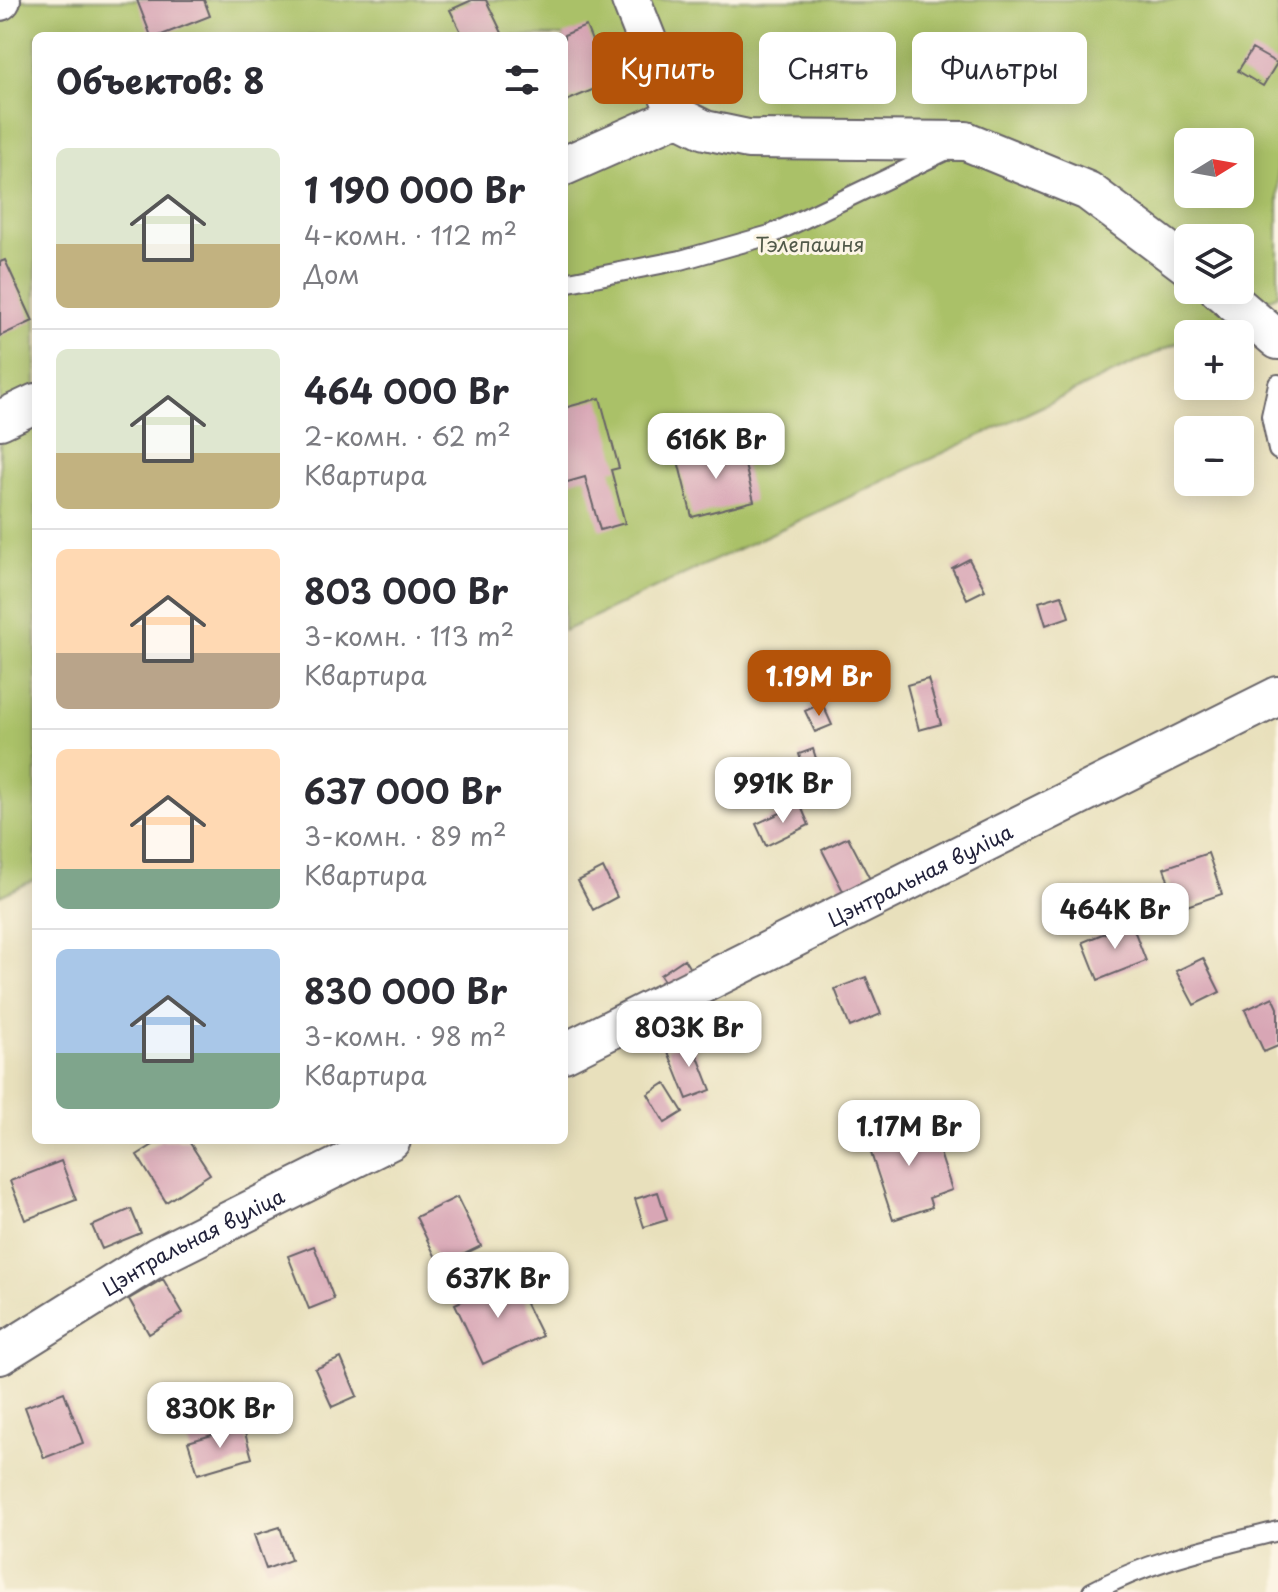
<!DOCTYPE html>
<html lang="ru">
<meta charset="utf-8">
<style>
body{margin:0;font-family:"Playpen Sans",sans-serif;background:#f7f7f7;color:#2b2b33;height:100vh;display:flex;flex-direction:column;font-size:30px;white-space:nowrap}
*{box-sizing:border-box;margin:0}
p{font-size:26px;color:#7c7c81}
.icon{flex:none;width:44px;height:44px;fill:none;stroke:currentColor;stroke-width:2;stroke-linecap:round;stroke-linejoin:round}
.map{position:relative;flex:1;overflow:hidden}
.details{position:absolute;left:32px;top:32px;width:536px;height:1112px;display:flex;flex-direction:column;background:#fff;border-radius:12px;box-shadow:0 4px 20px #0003}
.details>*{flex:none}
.banner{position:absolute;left:592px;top:32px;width:566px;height:72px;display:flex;gap:16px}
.needle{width:52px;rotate:79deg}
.tools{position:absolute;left:1174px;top:128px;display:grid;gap:16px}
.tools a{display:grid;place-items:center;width:80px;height:80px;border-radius:12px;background:#fff;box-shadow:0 4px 20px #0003;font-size:40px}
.price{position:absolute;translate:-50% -68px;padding:0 18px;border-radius:16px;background:#fff;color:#222;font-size:26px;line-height:52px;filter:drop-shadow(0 2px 4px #0008)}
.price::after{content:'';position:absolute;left:50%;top:48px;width:24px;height:18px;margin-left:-12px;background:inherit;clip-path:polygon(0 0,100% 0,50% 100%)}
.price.selected{background:#b45309;color:#fff}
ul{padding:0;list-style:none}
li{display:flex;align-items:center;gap:24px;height:200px;padding:0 24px}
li+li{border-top:2px solid #e1e1e2}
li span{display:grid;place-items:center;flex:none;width:224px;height:160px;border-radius:12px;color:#555}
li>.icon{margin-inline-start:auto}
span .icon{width:96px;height:96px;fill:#fffc;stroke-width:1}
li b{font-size:34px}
h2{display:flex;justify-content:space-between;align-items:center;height:96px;padding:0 24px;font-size:34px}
.tag{padding:0 28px;border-radius:12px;background:#fff;box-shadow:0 4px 20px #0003;font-size:28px;line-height:72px}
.tag.selected{background:#b45309;color:#fff}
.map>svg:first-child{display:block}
.green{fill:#aac167;stroke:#667251;stroke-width:2;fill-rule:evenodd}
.building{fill:#d8a6b5}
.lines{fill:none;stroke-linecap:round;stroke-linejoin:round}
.lane-casing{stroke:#676468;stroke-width:22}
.street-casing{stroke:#676468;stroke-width:42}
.lane{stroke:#fff;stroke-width:18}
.street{stroke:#fff;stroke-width:38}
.labels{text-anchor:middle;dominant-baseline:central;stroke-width:6;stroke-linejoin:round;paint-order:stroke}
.park-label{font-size:20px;fill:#525a4a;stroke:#fcf5e5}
.street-label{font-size:20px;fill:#22223b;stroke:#fcf5e5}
</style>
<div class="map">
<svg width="1278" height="1592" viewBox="0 0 1278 1592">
<rect width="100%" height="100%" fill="#fcf5e5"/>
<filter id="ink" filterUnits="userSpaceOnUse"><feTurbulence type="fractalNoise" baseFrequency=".0125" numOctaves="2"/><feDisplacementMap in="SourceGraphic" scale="16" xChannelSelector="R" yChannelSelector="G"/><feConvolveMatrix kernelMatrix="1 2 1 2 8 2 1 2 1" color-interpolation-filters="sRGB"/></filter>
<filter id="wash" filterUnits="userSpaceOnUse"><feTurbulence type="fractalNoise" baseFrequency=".006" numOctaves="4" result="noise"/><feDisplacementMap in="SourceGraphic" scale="32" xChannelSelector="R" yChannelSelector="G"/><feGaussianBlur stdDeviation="1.8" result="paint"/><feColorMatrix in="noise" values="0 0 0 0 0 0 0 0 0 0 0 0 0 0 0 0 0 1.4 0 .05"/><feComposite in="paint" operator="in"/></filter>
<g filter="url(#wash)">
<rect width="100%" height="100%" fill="#e8e0bc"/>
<!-- green -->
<path class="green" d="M0,0H1278V295L1196,334H1188V338L564,631V36H36V879L0,896ZM1188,142H1240V194H1188ZM1188,238H1240V290H1188Z"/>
<g id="blocks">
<!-- building -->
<path class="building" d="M137,0H204L210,16L159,36H151Z
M472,0H486L503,35L463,36L450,10Z
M586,26L609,83L564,102V35Z
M1252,49L1277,63L1263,86L1238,71Z
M5,260L33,321L0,336V262Z
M600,398L619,468L611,470L625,523L600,530L585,477L564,483V408Z
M740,445L754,501L692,517L678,461Z
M969,559L985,590L967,599L952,568Z
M1062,595L1069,617L1046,625L1039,602Z
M928,679L941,724L919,730L907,685Z
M822,703L832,725L815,732L805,711Z
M813,749L821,774L807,779L799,754Z
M800,804L809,825L766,846L756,824Z
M848,837L871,881L845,895L822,850Z
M1208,853L1222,894L1178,909L1164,868Z
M603,868L617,897L593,910L578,881Z
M1131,922L1146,961L1098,980L1083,942Z
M1203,958L1220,992L1194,1005L1176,971Z
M684,959L692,972L669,988L660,975Z
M866,977L881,1014L850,1027L835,989Z
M1273,997L1278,1008V1046L1264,1052L1245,1010Z
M691,1039L711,1090L687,1099L667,1049Z
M665,1083L683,1112L665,1123L648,1094Z
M929,1119L952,1190L929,1198L932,1207L893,1220L866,1138Z
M161,1140H188L210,1174L166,1202L137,1155Z
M61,1161L76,1200L25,1220L10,1181Z
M658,1192L667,1220L644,1227L635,1199Z
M457,1197L481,1246L440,1266L416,1217Z
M131,1209L141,1233L102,1249L92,1226Z
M314,1246L334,1299L309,1309L288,1256Z
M513,1277L542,1336L483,1364L455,1304Z
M163,1279L183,1313L149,1334L129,1299Z
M341,1358L357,1396L332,1407L315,1369Z
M64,1392L83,1443L44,1458L25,1407Z
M243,1426L252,1458L198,1474L188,1442Z
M280,1527L291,1560L266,1569L254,1535Z"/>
</g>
</g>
<g filter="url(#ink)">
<use href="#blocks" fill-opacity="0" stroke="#676468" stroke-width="2"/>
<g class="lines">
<defs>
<path id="lane" d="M564,283L681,260L770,235L949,149
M1278,384L1271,416L1278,450
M1092,1592C1150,1560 1214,1547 1278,1531"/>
<g id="street">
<path d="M631,0L677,116L705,130L748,139L966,141L1088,191L1188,266"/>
<path d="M0,1L1,0"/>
<path d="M564,166L677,116"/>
<path d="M1219,290L1278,340"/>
<path d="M0,420L36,403"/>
<path id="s1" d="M564,1053L1278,696"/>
<path id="s2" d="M0,1355L157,1257L391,1140"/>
</g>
</defs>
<!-- lane casing -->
<use href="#lane" class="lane-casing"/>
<!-- street casing -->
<use href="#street" class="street-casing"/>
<!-- lane -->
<use href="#lane" class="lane"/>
<!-- street -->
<use href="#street" class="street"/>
</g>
</g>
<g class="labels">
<!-- park labels -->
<g class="park-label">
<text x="810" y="244">Тэлепашня</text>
</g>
<!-- street labels -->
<g class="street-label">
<text stroke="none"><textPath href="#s1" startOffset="398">Цэнтральная вуліца</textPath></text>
<text stroke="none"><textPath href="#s2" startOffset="224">Цэнтральная вуліца</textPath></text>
</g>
</g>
</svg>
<div class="tools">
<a><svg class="needle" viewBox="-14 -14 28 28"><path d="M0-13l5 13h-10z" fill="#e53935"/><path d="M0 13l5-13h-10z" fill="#7c7c81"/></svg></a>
<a><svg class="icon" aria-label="layers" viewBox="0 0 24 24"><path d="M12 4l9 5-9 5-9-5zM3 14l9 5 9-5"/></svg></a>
<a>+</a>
<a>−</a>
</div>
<b class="price" style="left:716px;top:481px">616K Br</b>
<b class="price selected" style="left:819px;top:718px">1.19M Br</b>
<b class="price" style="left:783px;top:825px">991K Br</b>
<b class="price" style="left:1115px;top:951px">464K Br</b>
<b class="price" style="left:689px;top:1069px">803K Br</b>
<b class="price" style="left:909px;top:1168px">1.17M Br</b>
<b class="price" style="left:498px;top:1320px">637K Br</b>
<b class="price" style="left:220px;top:1450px">830K Br</b>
<div class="banner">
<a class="tag selected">Купить</a>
<a class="tag">Снять</a>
<a class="tag">Фильтры</a>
</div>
<section class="details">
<h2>Объектов: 8<svg class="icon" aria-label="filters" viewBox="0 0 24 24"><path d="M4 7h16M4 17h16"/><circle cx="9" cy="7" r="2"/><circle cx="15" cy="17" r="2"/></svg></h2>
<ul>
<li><span style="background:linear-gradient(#dfe7d0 60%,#c2b280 0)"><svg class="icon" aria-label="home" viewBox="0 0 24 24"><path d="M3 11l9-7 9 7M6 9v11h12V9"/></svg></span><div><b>1 190 000 Br</b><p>4-комн. · 112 m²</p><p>Дом</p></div></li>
<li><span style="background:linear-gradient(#dfe7d0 65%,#c2b280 0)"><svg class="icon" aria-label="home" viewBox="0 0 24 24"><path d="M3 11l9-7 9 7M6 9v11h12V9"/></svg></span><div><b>464 000 Br</b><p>2-комн. · 62 m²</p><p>Квартира</p></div></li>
<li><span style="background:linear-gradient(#ffd9b3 65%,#b9a48a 0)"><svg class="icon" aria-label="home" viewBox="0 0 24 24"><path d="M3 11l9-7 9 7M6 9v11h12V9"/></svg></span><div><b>803 000 Br</b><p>3-комн. · 113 m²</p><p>Квартира</p></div></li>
<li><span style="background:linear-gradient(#ffd9b3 75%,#7fa58c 0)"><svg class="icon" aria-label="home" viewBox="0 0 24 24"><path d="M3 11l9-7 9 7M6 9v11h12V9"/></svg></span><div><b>637 000 Br</b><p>3-комн. · 89 m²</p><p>Квартира</p></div></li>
<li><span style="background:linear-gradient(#a9c7e8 65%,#7fa58c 0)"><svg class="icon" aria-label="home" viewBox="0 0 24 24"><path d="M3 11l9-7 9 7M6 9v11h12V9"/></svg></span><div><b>830 000 Br</b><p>3-комн. · 98 m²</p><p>Квартира</p></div></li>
</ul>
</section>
</div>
